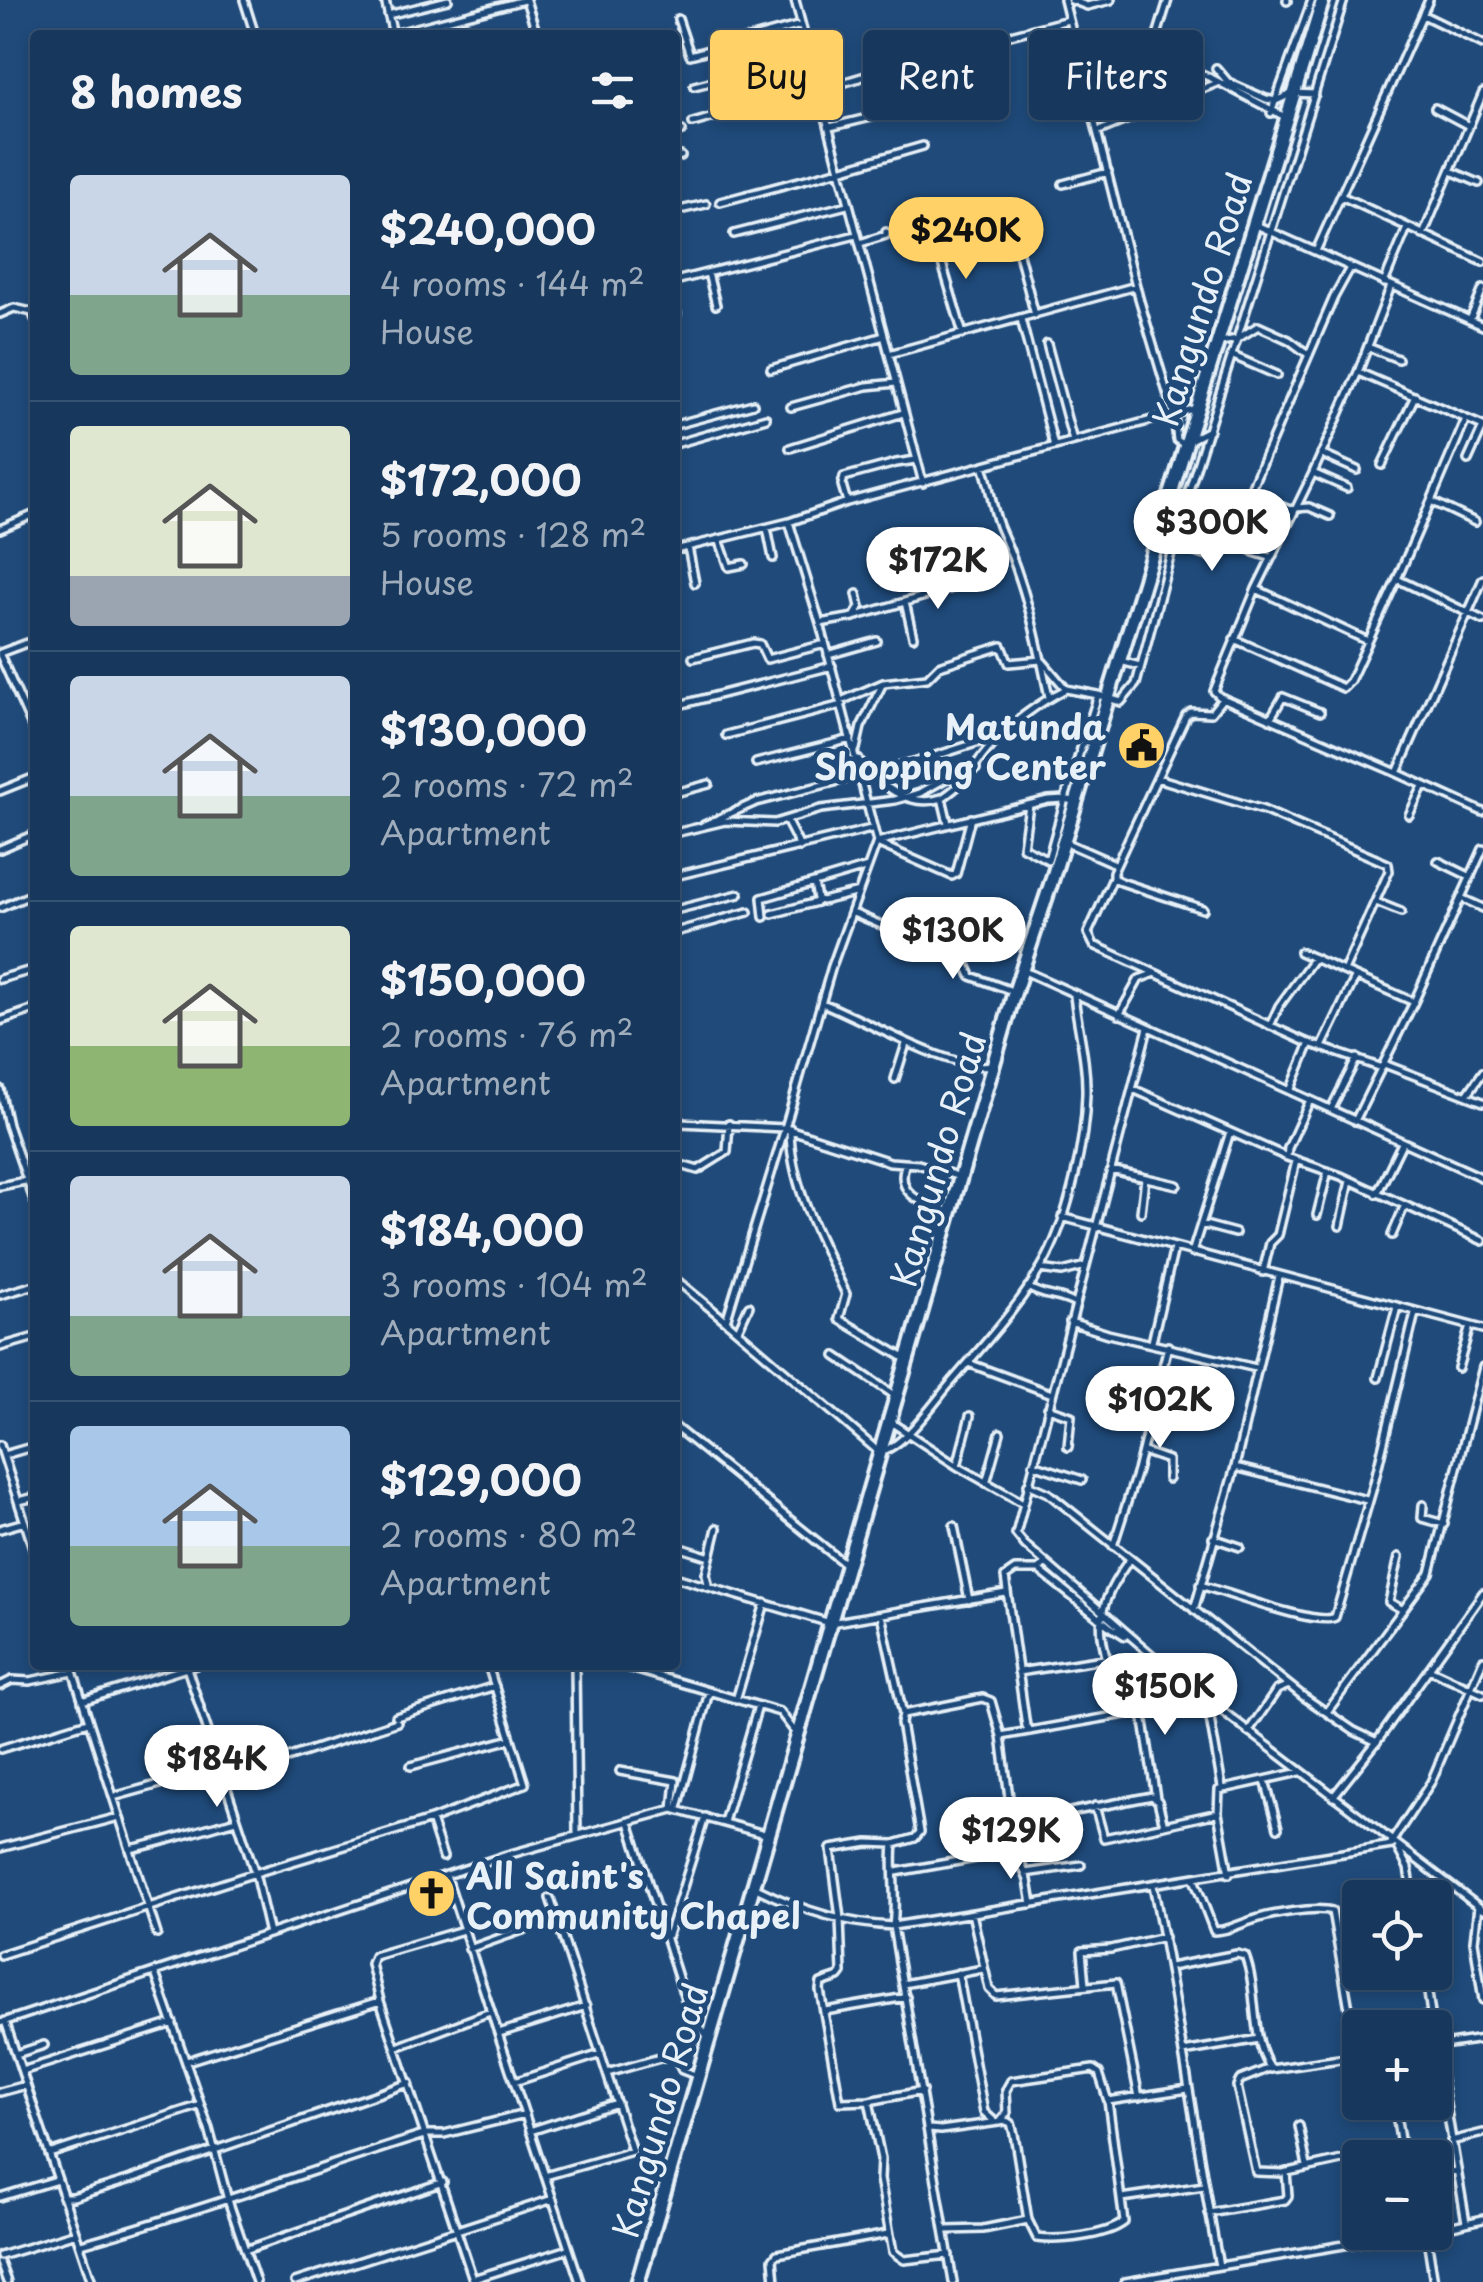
<!DOCTYPE html>
<meta charset="utf-8">
<style>
body{margin:0;font-family:"Playpen Sans",sans-serif;background:#244365;color:#f1f3f6;height:100vh;display:flex;flex-direction:column;font-size:38px;white-space:nowrap}
*{box-sizing:border-box;margin:0}
p{font-size:32px;color:#9eacbb}
.icon{flex:none;width:55px;height:55px;fill:none;stroke:currentColor;stroke-width:2;stroke-linecap:round;stroke-linejoin:round}
.map{position:relative;flex:1;overflow:hidden}
.panel{position:absolute;left:30px;top:30px;width:650px;height:1640px;display:flex;flex-direction:column;background:#17385c;border-radius:10px;box-shadow:0 5px 15px #0003,0 0 0 2px #365272}
.panel>*{flex:none}
.banner{position:absolute;left:710px;top:30px;width:622px;height:90px;display:flex;gap:20px}
.fabs{position:absolute;left:1342px;top:1880px;display:grid;gap:20px}
.fabs a{display:grid;place-items:center;width:110px;height:110px;border-radius:10px;background:#17385c;box-shadow:0 5px 15px #0003,0 0 0 2px #365272;font-size:50px}
.price{position:absolute;translate:-50% -85px;padding:0 22px;border-radius:35px;background:#fff;color:#222;font-size:32px;line-height:65px;filter:drop-shadow(0 2px 5px #0008)}
.price::after{content:'';position:absolute;left:50%;top:60px;width:30px;height:22px;margin-left:-15px;background:inherit;clip-path:polygon(0 0,100% 0,50% 100%)}
.price.active{background:#ffd166;color:#111}
ul{padding:0;list-style:none}
li{display:flex;align-items:center;gap:30px;height:250px;padding:0 40px}
li+li{border-top:2px solid #365272}
li span{display:grid;place-items:center;flex:none;width:280px;height:200px;border-radius:10px;color:#555}
li>.icon{margin-inline-start:auto}
span .icon{width:120px;height:120px;fill:#fffc;stroke-width:1}
li b{font-size:42px}
h2{display:flex;justify-content:space-between;align-items:center;height:120px;padding:0 40px;font-size:42px}
.tag{padding:0 35px;border-radius:10px;background:#17385c;box-shadow:0 5px 15px #0003,0 0 0 2px #365272;font-size:35px;line-height:90px}
.tag.active{background:#ffd166;color:#111}
.map>svg:first-child{display:block}
.lines{fill:none;stroke-linecap:round;stroke-linejoin:round}
.street-casing{stroke:#e8f1f8;stroke-width:12}
.highway-casing{stroke:#e8f1f8;stroke-width:19}
.street{stroke:#1f4a7a;stroke-width:5}
.highway{stroke:#1f4a7a;stroke-width:11}
.labels{text-anchor:middle;dominant-baseline:central;stroke-width:9;stroke-linejoin:round;paint-order:stroke}
.street-label{font-size:35px;fill:#e8f1f8;stroke:#1f4a7a}
.poi-label{font-size:35px;font-weight:bold;fill:#e8f1f8;stroke:#1f4a7a;text-anchor:end}
</style>
<div class="map">
<svg width="1483" height="2282" viewBox="0 0 1483 2282">
<rect width="100%" height="100%" fill="#1f4a7a"/>
<filter id="ink" filterUnits="userSpaceOnUse"><feTurbulence type="fractalNoise" baseFrequency=".01" numOctaves="2"/><feDisplacementMap in="SourceGraphic" scale="20" xChannelSelector="R" yChannelSelector="G"/><feConvolveMatrix kernelMatrix="1 2 1 2 8 2 1 2 1" color-interpolation-filters="sRGB"/></filter>
<g filter="url(#ink)">
<g class="lines">
<defs>
<path id="street" d="M244,0L255,35
M385,0L393,35
M526,0L537,35
M795,0L840,170L923,146
M1064,0L1139,298L1174,416L1177,440L1183,444
M1071,0L1087,6L1111,0
M1287,1V0
M388,15L448,0
M1423,15L1483,44
M678,19L690,55L801,25
M393,34L524,0
M513,35L534,29
M964,47L1068,20
M1147,54L1155,42L1168,0
M1145,56L1162,108
M1216,68L1228,82L1266,99L1276,101L1293,93L1315,94
M1084,74L1147,54L1160,56L1213,79L1285,117
M694,86L809,57
M819,90L935,55
M1435,108L1469,126
M1271,113L1312,0
M693,123L817,87
M830,127L900,110
M1099,131L1217,83
M675,133L682,131
M675,157L681,156
M1451,171L1479,183
M1063,184L1108,172
M1341,196L1483,262
M720,202L840,170L889,354
M675,211L706,204
M1008,212L1035,315
M1254,224L1483,326
M734,234L847,205
M1423,235L1483,93
M935,240L963,334
M860,243L886,235V232
M1316,251L1429,0
M708,273L716,305
M675,281L856,235
M1384,283L1407,228
M1391,286L1358,372L1483,426
M675,307L677,314
M0,314L14,308L32,312L35,319
M1021,319L1054,446
M1470,320L1483,289
M1221,342L1237,339L1344,0
M1047,344L1073,441
M1368,347L1398,359
M1231,355L1277,375
M771,369L884,336
M791,407L867,386L896,383
M1466,419L1431,501L1475,522
M675,425L753,404
M1190,440L1209,430
M675,444L766,418
M790,448L903,413
M1321,454L1357,470
M1468,460L1483,427
M1382,465L1415,396
M983,466C991,487 992,513 1002,533C1026,585 1037,641 1049,697
M1313,473L1358,372
M923,483L889,354L1136,286
M1347,488L1313,473L1296,508L1290,510L1249,493L1334,297L1350,268
M1431,501L1397,579L1483,620
M847,502L842,485L844,477L896,463L916,460
M1171,506L1229,535L1249,493
M1330,516L1309,507L1296,508L1256,589L1214,691L1220,697L1397,773
M789,522L820,623
M767,528L773,558
M0,529L35,514
M719,539L729,567L744,564
M1174,546L1212,557L1229,535L1254,552L1270,557
M688,547L695,583
M675,550L789,522L847,502L1193,409
M1483,579L1397,773L1483,812
M1256,589L1368,641
M905,602L913,637
M857,616L952,588L959,583L961,573L958,559
M1234,639L1343,688L1350,681L1397,579
M0,653L35,640
M0,655L35,733
M828,655L877,641
M693,658L753,643L760,644L767,659L825,644
M1120,661L1140,666
M1043,662L1066,689L1098,695L1065,799L1076,802
M1098,695L1121,702L1136,684L1182,512L1237,339L1258,326L1289,340L1309,355
M841,701L883,683L927,678L939,666L1002,646L1009,663L1041,660
M675,706L832,666
M1270,719L1283,697L1320,712
M726,735L842,705
M856,749L861,727L882,685
M858,759C878,784 908,809 942,798
M756,763L851,739
M1157,778L1263,810L1388,864L1389,871L1344,971
M0,791L35,777
M675,793L709,784
M1029,805L1023,847L1048,860
M1409,815L1423,786
M786,820L800,847
M948,823L942,798C969,780 971,769 990,747C1009,724 1040,702 1066,689
M704,825L756,802L929,758L1004,734
M675,833L725,821L775,823L821,809L895,800L920,793L945,779L976,769
M877,842L1048,800L1065,799L1048,860
M1067,843L1115,864
M879,844L952,876L956,874L971,818
M0,849L35,834
M1438,861L1471,877
M675,876L871,829
M1113,878L1088,933L1094,945L1155,973
M814,883L868,867
M1461,898L1483,908
M1376,902L1401,912
M0,908L35,893
M1203,909L1121,882L1113,878V872L1186,716L1191,712L1211,713L1223,698
M675,910L739,894
M853,913L964,960L971,976L1015,992
M772,914L817,902
M764,917L762,898L814,883L817,899L822,901L859,892
M675,932L748,912
M1300,952L1414,1002
M1022,970L1483,1178
M0,979L35,969
M822,1003C860,1017 954,1073 991,1065
M1119,1015L1139,979L1155,973L1306,1042L1382,1068
M0,1021L35,1009
M1270,1026L1279,1006L1314,958
M1148,1028L1016,1534L1025,1545L1174,1674L1483,1910
M1322,1047L1355,978
M1384,1064L1483,1102
M895,1079L906,1044
M0,1089L8,1125L35,1203
M1133,1089L1287,1157L1341,1176L1483,1241
M1290,1091L1310,1043
M1467,1095L1483,1072
M675,1105L680,1123L675,1132
M1331,1109L1357,1058
M1355,1121L1414,1002L1483,849
M680,1123L785,1128L832,966L877,842L820,623L854,617L860,607L857,594
M790,1128C790,1188 822,1242 846,1294L839,1319L906,1359
M1287,1157L1288,1148L1310,1100
M681,1165L698,1170L727,1152L729,1124
M905,1165C895,1196 924,1202 946,1213
M1111,1170L1177,1185
M957,1176L918,1164L890,1162L785,1128L726,1321L879,1452C903,1448 933,1404 949,1385C983,1345 1023,1303 1047,1257C1069,1214 1085,1143 1086,1094C1087,1062 1078,1029 1074,996
M0,1186L35,1179
M1377,1194L1402,1143
M1141,1212L1145,1178
M1317,1215L1328,1171
M1062,1217L1483,1329
M1201,1224L1235,1233
M1340,1226L1350,1181
M1392,1235L1404,1207
M1192,1253L1230,1132
M1040,1269L1062,1272L1086,1266
M1263,1272L1270,1243L1278,1235L1296,1161
M675,1279L726,1321
M1028,1287C1044,1298 1059,1294 1075,1304
M0,1295L35,1285
M1070,1322L1108,1334L1256,1368
M738,1330L749,1306
M1152,1342L1174,1248
M0,1347L35,1337
M836,1356L894,1395
M968,1363L1052,1394
M1458,1368L1470,1326
M1378,1378L1397,1307
M1048,1408L1071,1416L1068,1447
M889,1421L957,1466L1023,1503
M675,1427L845,1564
M0,1445L35,1554
M1142,1451L1168,1460V1479
M4,1455L35,1446
M1033,1464L1082,1480
M957,1466L970,1416
M1235,1467L1367,1500
M986,1483L1000,1433
M1028,1484L1048,1493L1304,1697L1354,1731L1377,1742
M19,1501L35,1497
M1423,1505L1422,1518L1444,1524
M954,1526L969,1600
M0,1529L25,1522
M1213,1538L1240,1547
M675,1546L710,1557
M1113,1546L1137,1471L1168,1346
M1399,1557L1389,1602L1403,1610
M1039,1570L1109,1626L1125,1636
M675,1577L830,1623L1006,1593
M708,1584L706,1574L717,1528
M1200,1585C1226,1592 1318,1627 1335,1617L1373,1487L1415,1313
M1194,1610L1235,1467L1279,1276
M881,1615L903,1714
M71,1665L157,1934
M575,1665L577,1834
M620,1665L780,1712L796,1733
M1429,1669L1483,1694
M1018,1672L1104,1659
M1138,1683L1156,1798
M0,1686L12,1680L30,1681L73,1672
M736,1700L765,1603
M82,1701L196,1665
M1207,1701L1222,1787
M1327,1712L1430,1573L1483,1367
M1114,1716L1143,1711
M396,1717L495,1686
M1030,1731L1026,1726L1005,1577L1015,1570H1039L1045,1563
M1248,1732L1277,1690L1289,1685
M1001,1736L1114,1716C1115,1642 1076,1632 1130,1559
M0,1749L88,1722
M411,1766L511,1739
M620,1771L676,1781L673,1809
M226,1778L397,1722
M1265,1780L1278,1828
M113,1797L221,1767
M1333,1797L1376,1743L1483,1593
M1095,1806L1104,1838L1164,1825
M678,1808L709,1692
M431,1820L443,1857
M629,1822L689,2012L707,2036
M724,1822L758,1706
M1014,1823L1152,1796L1158,1801L1164,1825L1218,1813
M1391,1843L1431,1782L1483,1660
M893,1844L868,1843L831,1849L840,1918L842,1973L839,1977L821,1983L820,1990L840,2102L869,2101L922,2091
M0,1848L119,1817
M130,1849C167,1842 200,1829 237,1820
M1398,1849L1408,1868L1413,1898
M1016,1851L1028,1880L1032,1904
M896,1872L1016,1851L1001,1736L991,1701L983,1698L903,1714L901,1723L920,1832L915,1838L894,1844C891,1871 897,1898 893,1926L953,2282
M1025,1873L1081,1865
M1229,1874L1218,1813L1219,1790L1300,1772
M446,1875L580,2282
M1194,1879L1214,1931C1229,1931 1239,1924 1253,1920C1270,1914 1316,1906 1332,1911L1356,2049L1353,2057
M1153,1885C1179,2012 1195,2139 1219,2266
M756,1888C798,1909 846,1924 893,1926L1392,1845
M1478,1906L1474,1941L1483,2000
M972,1913L989,1989L996,1996L1116,1983L1139,2097
M463,1930L374,1956L371,1964L380,2001L473,2279L569,2249
M1338,1932L1360,1929
M269,1934L255,1873L431,1820L525,1784L488,1665
M668,1935L705,1817
M469,1949L556,1918
M0,1955L255,1873L186,1665
M1170,1967L1237,1954L1245,1956C1259,1992 1249,2036 1271,2069L1360,2056
M1425,1972L1433,2028
M155,1973L209,2129L228,2200L256,2282
M958,1973L984,2112L995,2122
M903,1984L983,1969
M1085,1985L1082,1951L1111,1949L1164,1937
M825,2011L906,1997
M5,2021L92,2282
M0,2023L507,1855L673,1809L768,1835
M1386,2028L1431,2015
M499,2033L586,2006
M1435,2040L1466,2222
M1436,2046L1483,2039
M397,2047L490,2012
M1183,2052L1259,2039
M16,2054L44,2045
M187,2061L380,2001
M1270,2068L1240,2080L1237,2086L1256,2172L1283,2173L1401,2147
M22,2071L173,2023
M607,2073L674,2054L682,2070L695,2075
M514,2082L601,2054
M0,2092L26,2085
M869,2101L881,2159L880,2179L893,2252L904,2260L949,2255
M1108,2101L1188,2089
M1394,2102L1403,2158
M1000,2122L1007,2113L1006,2090L1011,2081L1093,2069L1099,2073L1108,2101L1124,2222C1106,2236 1060,2241 1037,2238L1028,2220
M1299,2126L1307,2166
M929,2129L941,2130L1006,2121L1011,2123L1014,2134L1028,2220L983,2229L946,2230
M530,2131L617,2103
M1451,2141L1483,2133
M49,2154L201,2105
M1435,2174L1457,2171
M545,2176L632,2151L550,1898
M0,2197L57,2180
M62,2197H73L128,2180L409,2083
M1122,2198L1204,2186
M1209,2213L1285,2200L1288,2196L1286,2172
M1435,2230L1483,2219
M1426,2232L1434,2282
M81,2244C198,2212 311,2170 427,2134H444L525,2114
M245,2250L443,2182
M0,2256L76,2233
M0,2263L7,2282
M295,2282L553,2199
M775,2282L773,2259L777,2254L888,2234
M1125,2282L1421,2232"/>
<path id="highway" d="M638,2282L1013,997L1051,883L1323,0"/>
</defs>
<!-- street casing -->
<use href="#street" class="street-casing"/>
<!-- highway casing -->
<use href="#highway" class="highway-casing"/>
<!-- street -->
<use href="#street" class="street"/>
<!-- highway -->
<use href="#highway" class="highway"/>
</g>
</g>
<!-- icons -->
<defs>
<symbol id="civic-disc" viewBox="-11 -11 22 22"><circle r="9.5" fill="#ffd166" stroke="#1f4a7a"/><path d="M-.6-6.5H3V-4.5H.6V-3L4-1V1h2V6H-6V1h2V-1L-.6-3ZM-1.2 2.5V6h2.4V2.5Z" fill="#111"/></symbol>
<symbol id="church-disc" viewBox="-11 -11 22 22"><circle r="9.5" fill="#ffd166" stroke="#1f4a7a"/><path d="M-1.2-6h2.4v3.5h3.3v2.4h-3.3V6h-2.4V-.1h-3.3v-2.4h3.3Z" fill="#111"/></symbol>
</defs>
<g fill-rule="evenodd">
<use href="#civic-disc" x="1114" y="718" width="55" height="55"/>
<use href="#church-disc" x="404" y="1866" width="55" height="55"/>
</g>
<g class="labels">
<!-- street labels -->
<g class="street-label">
<text transform="translate(1201 299) rotate(-73)">Kangundo Road</text>
<text transform="translate(937 1159) rotate(-74)">Kangundo Road</text>
<text transform="translate(659 2110) rotate(-74)">Kangundo Road</text>
</g>
<!-- poi labels -->
<g class="poi-label">
<text x="1106" y="725">Matunda<tspan x="1106" dy="40">Shopping Center</tspan></text>
<text x="466" y="1874" text-anchor="start">All Saint's<tspan x="466" dy="40">Community Chapel</tspan></text>
</g>
</g>
</svg>
<div class="fabs">
<a><svg class="icon" aria-label="locate" viewBox="0 0 24 24"><circle cx="12" cy="12" r="6"/><path d="M12 2v4M12 18v4M2 12h4M18 12h4"/></svg></a>
<a>+</a>
<a>−</a>
</div>
<b class="price active" style="left:966px;top:282px">$240K</b>
<b class="price" style="left:1212px;top:574px">$300K</b>
<b class="price" style="left:938px;top:612px">$172K</b>
<b class="price" style="left:953px;top:982px">$130K</b>
<b class="price" style="left:1160px;top:1451px">$102K</b>
<b class="price" style="left:1165px;top:1738px">$150K</b>
<b class="price" style="left:217px;top:1810px">$184K</b>
<b class="price" style="left:1011px;top:1882px">$129K</b>
<div class="banner">
<a class="tag active">Buy</a>
<a class="tag">Rent</a>
<a class="tag">Filters</a>
</div>
<section class="panel">
<h2>8 homes<svg class="icon" aria-label="filters" viewBox="0 0 24 24"><path d="M4 7h16M4 17h16"/><circle cx="9" cy="7" r="2"/><circle cx="15" cy="17" r="2"/></svg></h2>
<ul>
<li><span style="background:linear-gradient(#c9d6e8 60%,#7fa58c 0)"><svg class="icon" aria-label="home" viewBox="0 0 24 24"><path d="M3 11l9-7 9 7M6 9v11h12V9"/></svg></span><div><b>$240,000</b><p>4 rooms · 144 m²</p><p>House</p></div></li>
<li><span style="background:linear-gradient(#dfe7d0 75%,#9aa5b1 0)"><svg class="icon" aria-label="home" viewBox="0 0 24 24"><path d="M3 11l9-7 9 7M6 9v11h12V9"/></svg></span><div><b>$172,000</b><p>5 rooms · 128 m²</p><p>House</p></div></li>
<li><span style="background:linear-gradient(#c9d6e8 60%,#7fa58c 0)"><svg class="icon" aria-label="home" viewBox="0 0 24 24"><path d="M3 11l9-7 9 7M6 9v11h12V9"/></svg></span><div><b>$130,000</b><p>2 rooms · 72 m²</p><p>Apartment</p></div></li>
<li><span style="background:linear-gradient(#dfe7d0 60%,#8fb573 0)"><svg class="icon" aria-label="home" viewBox="0 0 24 24"><path d="M3 11l9-7 9 7M6 9v11h12V9"/></svg></span><div><b>$150,000</b><p>2 rooms · 76 m²</p><p>Apartment</p></div></li>
<li><span style="background:linear-gradient(#c9d6e8 70%,#7fa58c 0)"><svg class="icon" aria-label="home" viewBox="0 0 24 24"><path d="M3 11l9-7 9 7M6 9v11h12V9"/></svg></span><div><b>$184,000</b><p>3 rooms · 104 m²</p><p>Apartment</p></div></li>
<li><span style="background:linear-gradient(#a9c7e8 60%,#7fa58c 0)"><svg class="icon" aria-label="home" viewBox="0 0 24 24"><path d="M3 11l9-7 9 7M6 9v11h12V9"/></svg></span><div><b>$129,000</b><p>2 rooms · 80 m²</p><p>Apartment</p></div></li>
</ul>
</section>
</div>
